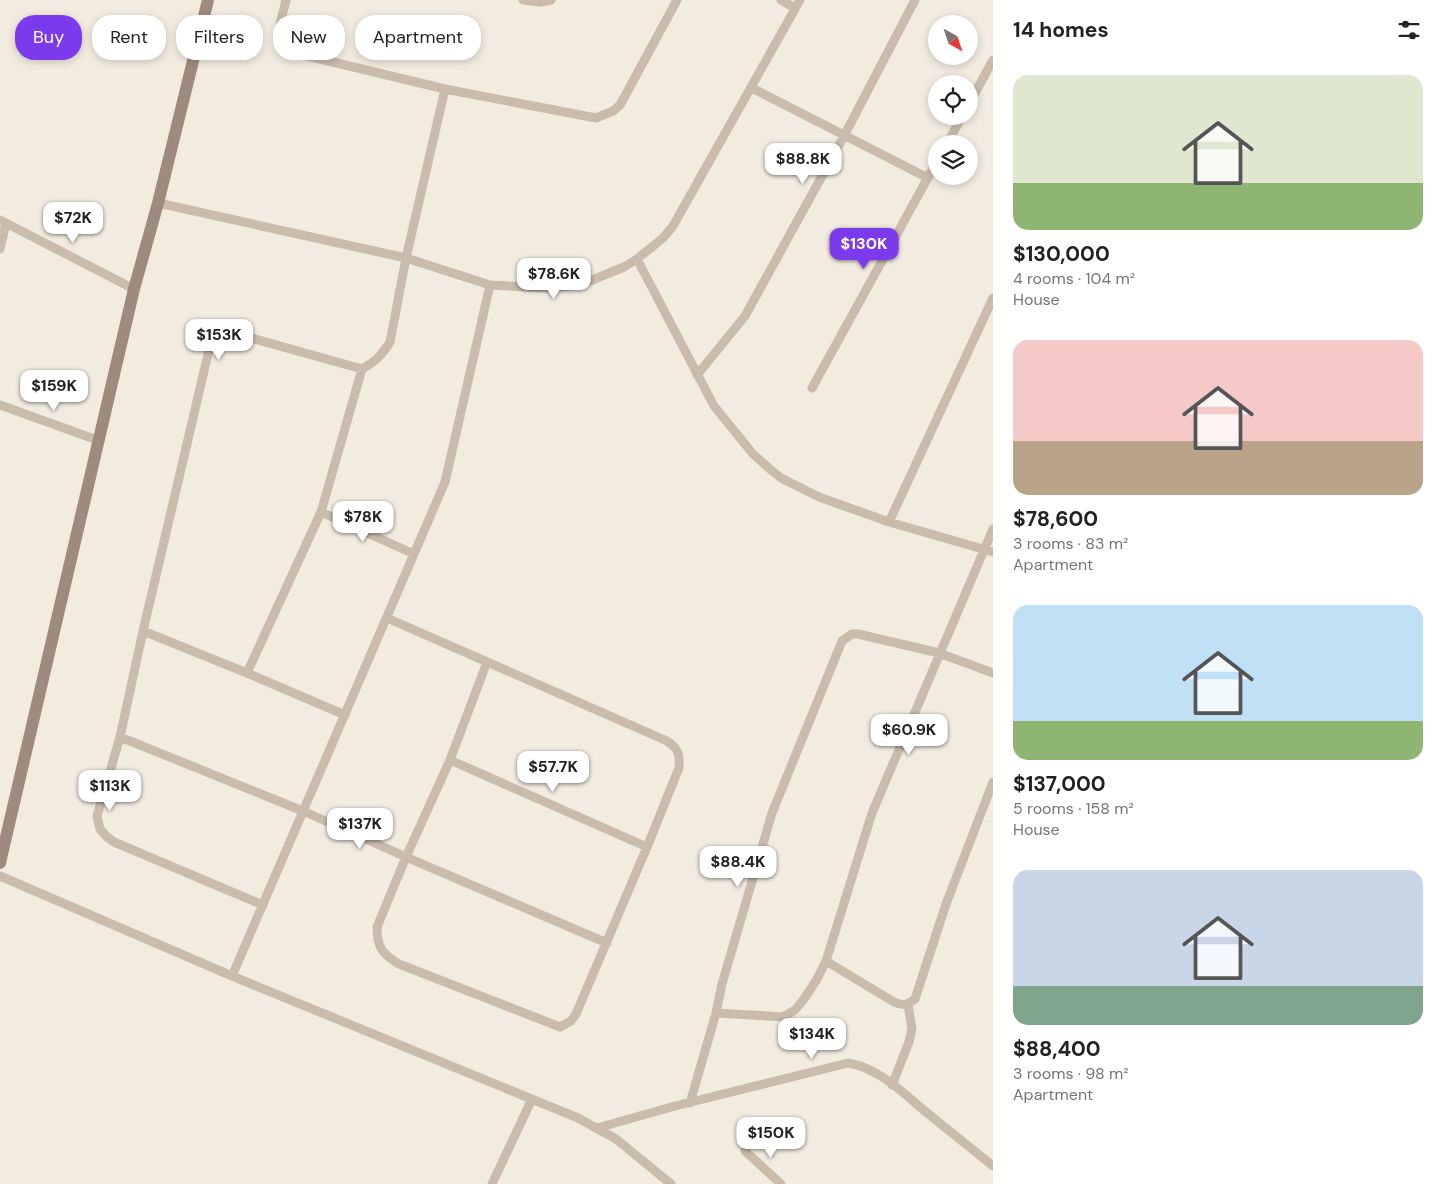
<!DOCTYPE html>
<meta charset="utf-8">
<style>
body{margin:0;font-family:"DM Sans",sans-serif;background:#f2f2f2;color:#222;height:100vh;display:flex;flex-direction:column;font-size:19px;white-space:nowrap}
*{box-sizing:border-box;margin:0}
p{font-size:16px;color:#767676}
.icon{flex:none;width:28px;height:28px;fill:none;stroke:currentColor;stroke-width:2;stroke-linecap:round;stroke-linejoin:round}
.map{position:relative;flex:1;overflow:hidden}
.panel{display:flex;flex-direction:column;background:#fff;width:450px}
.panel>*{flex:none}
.guide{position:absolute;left:15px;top:15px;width:475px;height:45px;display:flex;gap:10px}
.needle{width:32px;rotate:140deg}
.tools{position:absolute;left:928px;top:15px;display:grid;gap:10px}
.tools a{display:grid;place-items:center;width:50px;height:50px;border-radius:50%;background:#fff;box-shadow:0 2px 8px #0003;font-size:25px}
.price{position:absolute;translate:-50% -42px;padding:0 11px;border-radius:10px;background:#fff;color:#222;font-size:16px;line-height:32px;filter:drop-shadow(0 1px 2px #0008)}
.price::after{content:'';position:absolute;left:50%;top:30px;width:15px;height:11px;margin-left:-8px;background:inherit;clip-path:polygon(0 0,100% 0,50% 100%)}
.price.selected{background:#7c3aed;color:#fff}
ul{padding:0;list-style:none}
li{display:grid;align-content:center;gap:10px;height:265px;padding:0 20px}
li span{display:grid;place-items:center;height:155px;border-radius:15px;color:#555}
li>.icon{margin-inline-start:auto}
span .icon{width:90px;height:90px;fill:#fffc;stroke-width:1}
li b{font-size:21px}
h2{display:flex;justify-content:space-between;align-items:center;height:60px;padding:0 20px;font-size:21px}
.pill{padding:0 18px;border-radius:20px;background:#fff;box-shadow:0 2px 8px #0003;font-size:18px;line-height:45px}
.pill.selected{background:#7c3aed;color:#fff}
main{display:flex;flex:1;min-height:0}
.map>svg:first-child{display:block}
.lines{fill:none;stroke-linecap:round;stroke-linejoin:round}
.street{stroke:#cabcac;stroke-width:9}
.secondary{stroke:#9e8b7d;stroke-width:12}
</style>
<main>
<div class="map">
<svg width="993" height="1184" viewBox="0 0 993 1184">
<rect width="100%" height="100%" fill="#f2ebe0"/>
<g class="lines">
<!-- street -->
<path class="street" d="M286,0C282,20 271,38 291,52L445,89L596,118L613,111L620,105L677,0
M523,0L540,2L551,0
M781,0L795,8
M752,88L928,178
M969,104L993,60
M947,144L962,116
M158,203L406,258L490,285L548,288L580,285L624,267L637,259L663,238L673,226L800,0
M0,220L134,289
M0,249L6,223
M637,259L714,406L753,454L771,470L781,478L819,497L889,522L993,552
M362,369C376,361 381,356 390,342L406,258L445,89
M697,375L745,316L844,136L915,0
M812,388L936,163
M0,405L100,441
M321,512L414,554
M889,522L993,298
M993,529L872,813L826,961L817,979L804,999L795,1010L783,1017L716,1013L722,984L772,813L842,641L852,634H858L939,653L993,673
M387,618L667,741C679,749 680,755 679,768L647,847L576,1014L571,1021L560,1027L399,964C382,954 377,947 377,927L406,857L450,760L487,662
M143,631L247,673L345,715
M247,673L321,512L362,369L237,334C221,332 215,334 209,350L143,631L120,737L97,816L100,829L107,837L114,842L263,905
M120,737L303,811L406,857L607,943
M450,760L647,847
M0,876L232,976L578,1118L616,1139L671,1184
M826,961L894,1002C903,1006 907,1005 915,999L946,904L993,782
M232,976L445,482L490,285
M892,1085L909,1042L912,1029L908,1004
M690,1103L716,1013
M597,1128L675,1106L848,1063C879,1068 903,1093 926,1112C948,1130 971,1148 993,1166
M745,1151L781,1184
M492,1184L532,1099"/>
<!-- secondary -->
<path class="secondary" d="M0,863L134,289L158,203L208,0"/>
</g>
</svg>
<div class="tools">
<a><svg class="needle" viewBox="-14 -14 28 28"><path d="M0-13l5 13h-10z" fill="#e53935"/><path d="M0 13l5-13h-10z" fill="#767676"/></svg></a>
<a><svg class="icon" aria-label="locate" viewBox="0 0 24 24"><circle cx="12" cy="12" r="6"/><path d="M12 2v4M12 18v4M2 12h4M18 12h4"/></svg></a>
<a><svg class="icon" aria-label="layers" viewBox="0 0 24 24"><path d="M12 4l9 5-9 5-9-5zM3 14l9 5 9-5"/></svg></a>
</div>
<b class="price" style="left:803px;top:185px">$88.8K</b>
<b class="price" style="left:73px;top:244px">$72K</b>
<b class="price selected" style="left:864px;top:270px">$130K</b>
<b class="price" style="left:554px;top:300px">$78.6K</b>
<b class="price" style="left:219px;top:361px">$153K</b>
<b class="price" style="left:54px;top:412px">$159K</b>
<b class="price" style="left:363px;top:543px">$78K</b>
<b class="price" style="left:909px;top:756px">$60.9K</b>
<b class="price" style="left:553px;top:793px">$57.7K</b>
<b class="price" style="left:110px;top:812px">$113K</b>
<b class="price" style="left:360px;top:850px">$137K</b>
<b class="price" style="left:738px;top:888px">$88.4K</b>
<b class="price" style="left:812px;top:1060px">$134K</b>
<b class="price" style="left:771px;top:1159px">$150K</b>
<div class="guide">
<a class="pill selected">Buy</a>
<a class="pill">Rent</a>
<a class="pill">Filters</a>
<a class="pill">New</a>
<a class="pill">Apartment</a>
</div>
</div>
<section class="panel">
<h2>14 homes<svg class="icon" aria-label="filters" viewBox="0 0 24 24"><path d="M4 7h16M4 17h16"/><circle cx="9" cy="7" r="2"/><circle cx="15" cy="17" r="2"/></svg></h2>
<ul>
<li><span style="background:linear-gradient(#dfe7d0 70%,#8fb573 0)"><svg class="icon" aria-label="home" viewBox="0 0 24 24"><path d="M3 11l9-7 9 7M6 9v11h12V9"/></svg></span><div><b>$130,000</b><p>4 rooms · 104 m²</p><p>House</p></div></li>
<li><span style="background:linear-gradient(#f6c9c9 65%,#b9a48a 0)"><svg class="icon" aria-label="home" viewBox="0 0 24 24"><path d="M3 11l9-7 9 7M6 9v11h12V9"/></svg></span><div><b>$78,600</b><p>3 rooms · 83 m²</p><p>Apartment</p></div></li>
<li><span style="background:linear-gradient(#bfe0f5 75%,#8fb573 0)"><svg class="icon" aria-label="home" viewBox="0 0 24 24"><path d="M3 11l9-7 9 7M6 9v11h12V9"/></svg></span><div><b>$137,000</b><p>5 rooms · 158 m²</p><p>House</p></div></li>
<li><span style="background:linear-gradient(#c9d6e8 75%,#7fa58c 0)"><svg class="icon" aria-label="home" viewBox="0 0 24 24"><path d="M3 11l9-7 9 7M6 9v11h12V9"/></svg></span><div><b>$88,400</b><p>3 rooms · 98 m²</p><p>Apartment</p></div></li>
</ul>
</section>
</main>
